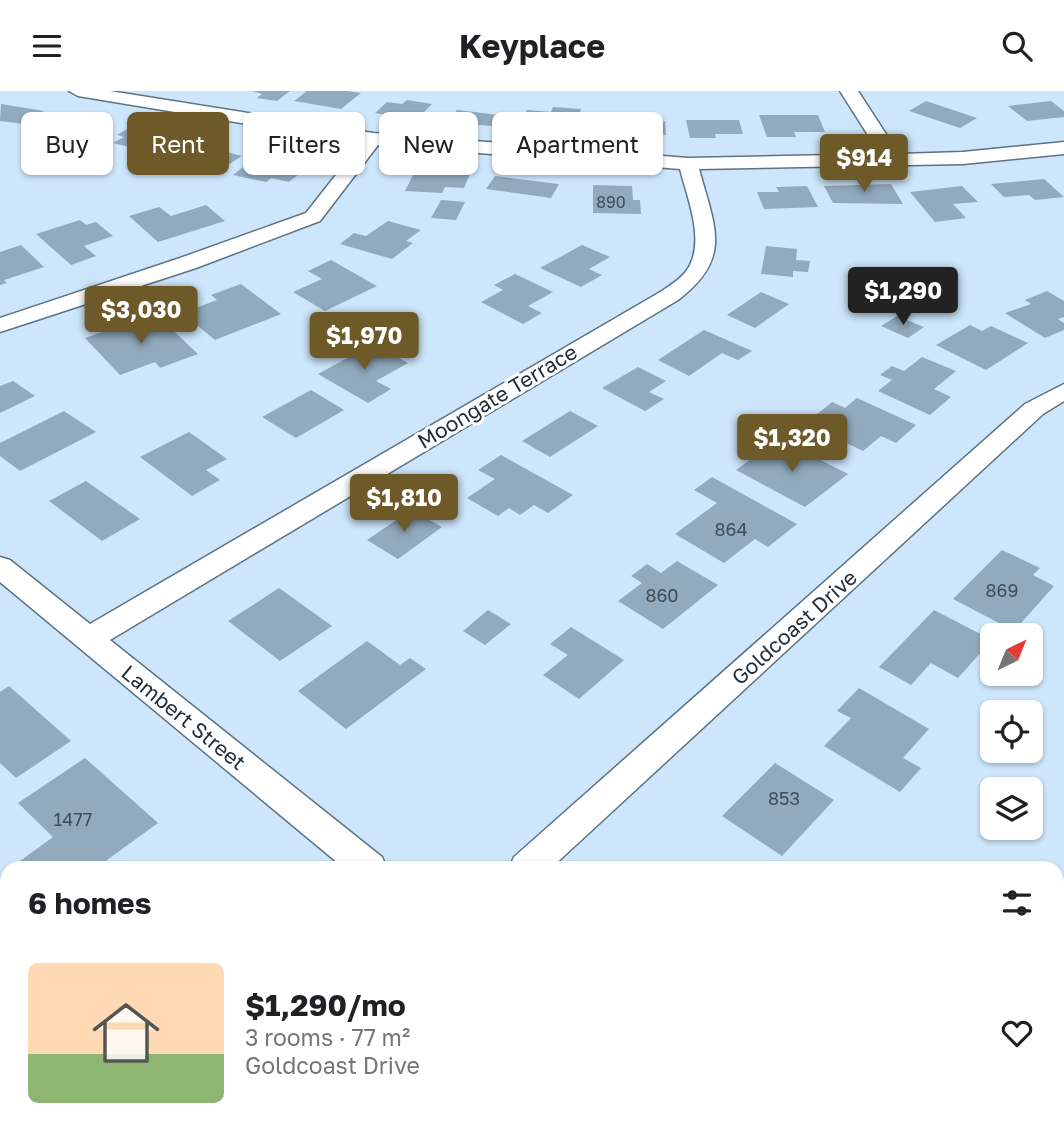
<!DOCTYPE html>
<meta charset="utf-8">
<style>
body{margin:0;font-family:"Golos Text",sans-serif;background:#f6f6f6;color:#202124;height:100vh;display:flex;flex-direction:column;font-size:26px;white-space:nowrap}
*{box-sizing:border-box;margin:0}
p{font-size:23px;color:#757577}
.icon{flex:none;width:38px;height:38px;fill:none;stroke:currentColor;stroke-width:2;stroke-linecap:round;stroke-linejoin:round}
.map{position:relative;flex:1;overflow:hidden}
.sheet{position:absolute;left:0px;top:770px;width:1064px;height:273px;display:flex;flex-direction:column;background:#fff;border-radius:21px 21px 0 0;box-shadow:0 2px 5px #0004}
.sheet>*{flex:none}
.top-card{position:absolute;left:21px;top:21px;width:700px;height:63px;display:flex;gap:14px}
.needle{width:46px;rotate:43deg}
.buttons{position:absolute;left:980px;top:532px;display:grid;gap:14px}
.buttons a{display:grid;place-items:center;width:63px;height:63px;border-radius:10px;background:#fff;box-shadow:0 2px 5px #0004;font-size:35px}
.price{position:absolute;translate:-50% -60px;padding:0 16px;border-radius:7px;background:#6e5928;color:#fff;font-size:23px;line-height:46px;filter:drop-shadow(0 2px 4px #0008)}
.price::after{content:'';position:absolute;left:50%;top:42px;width:21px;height:16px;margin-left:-10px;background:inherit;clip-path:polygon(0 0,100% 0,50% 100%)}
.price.selected{background:#222;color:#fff}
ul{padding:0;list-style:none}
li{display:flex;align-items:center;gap:21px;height:175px;padding:0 28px}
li+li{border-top:2px solid #e0e0e0}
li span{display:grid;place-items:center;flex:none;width:196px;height:140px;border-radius:10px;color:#555}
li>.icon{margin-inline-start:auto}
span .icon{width:84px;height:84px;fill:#fffc;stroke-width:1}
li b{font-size:30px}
h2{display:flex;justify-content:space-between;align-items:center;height:84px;padding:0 28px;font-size:30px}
.tag{padding:0 24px;border-radius:10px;background:#fff;box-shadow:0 2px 5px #0004;font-size:24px;line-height:63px}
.tag.selected{background:#6e5928;color:#fff}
header{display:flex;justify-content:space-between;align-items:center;height:91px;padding:0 28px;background:#fff;font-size:32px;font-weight:700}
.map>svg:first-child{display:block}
.building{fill:#91aabd}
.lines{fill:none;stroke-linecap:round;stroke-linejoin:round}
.minor-casing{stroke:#5c7385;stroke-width:3}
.minor{fill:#fff;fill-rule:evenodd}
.labels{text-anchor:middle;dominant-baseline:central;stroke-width:6;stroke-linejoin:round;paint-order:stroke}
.far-number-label{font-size:16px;fill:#404e58}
.number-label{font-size:18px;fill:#404e58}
.street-label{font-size:21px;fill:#252f37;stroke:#fff}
</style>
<header><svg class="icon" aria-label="menu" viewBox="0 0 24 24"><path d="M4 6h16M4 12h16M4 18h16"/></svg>Keyplace<svg class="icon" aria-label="search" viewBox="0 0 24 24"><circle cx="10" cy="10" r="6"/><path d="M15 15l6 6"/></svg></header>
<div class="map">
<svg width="1064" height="1043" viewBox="0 0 1064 1043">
<rect width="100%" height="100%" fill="#cde6fb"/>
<!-- building -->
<path class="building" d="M252,0H290L277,10L257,7L262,3Z
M307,0H347L361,2L341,18L294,10Z
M407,9L432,13L416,29L375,22L387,11L402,13Z
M926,10L977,27L960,37L909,20Z
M1051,10L1064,20V26L1027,30L1008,15Z
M1,13L44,20L24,33L0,30Z
M553,16L581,18L573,39L518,38L527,19L551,21Z
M457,19L508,25L501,36L449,31Z
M68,23L110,33L90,45L71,40L59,47L35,41Z
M759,24H818L825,41H794L796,46H767Z
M600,26L665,30L666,44L599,42Z
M686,29H739L743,43H715L716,47H690Z
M132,35L176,44L151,61L113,52L124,46L117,44Z
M201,48L223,53L215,58L242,65L223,77L205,72L195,78L164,70Z
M292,62L319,67L289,91L271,87L266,91L233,84L256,66L279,71Z
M415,80L470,83L464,97L445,96L442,102L405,100Z
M495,85L559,93L551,107L486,98Z
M1044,88L1064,106L1035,109L1029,104L1004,106L991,93Z
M891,93L903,113L833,112L824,95Z
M593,94L632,95L633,109H640L641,123L593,122Z
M807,95L818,116L764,118L757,101H779L776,96Z
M962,95L978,111L953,113L966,127L935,131L910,101Z
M441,109L465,111L456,129L431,127Z
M206,114L225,130L158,151L129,125L159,116L171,125Z
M80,129L86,134L96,131L113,145L84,155L96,165L71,174L36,143Z
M388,130L421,139L406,150L413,152L392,168L340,153L354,142L366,145Z
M21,154L44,176L4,189L7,192L0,194V161Z
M582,154L610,166L589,178L602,184L581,196L540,177Z
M766,155L797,158L796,169L810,170L808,181L793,180V186L761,183Z
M331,169L377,195L325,220L293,201L322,188L308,180Z
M515,183L553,201L528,215L542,222L523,233L481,211L503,199L494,194Z
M241,193L281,223L215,249L182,222L217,209L211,204Z
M1047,200L1064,210V226L1058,228L1064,232V239L1045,247L1005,222L1031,213L1025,209Z
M761,201L789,213L755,237L727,224Z
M897,225L924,236L908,247L881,235Z
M160,227L198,263L160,277L155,271L120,284L85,247L123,234L127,238Z
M970,234L982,240L991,235L1028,252L986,279L936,254Z
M704,239L752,260L738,269L722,262L689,285L658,269Z
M373,253L408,272L376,290L391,298L368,312L318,283Z
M922,266L956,280L934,298L951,306L930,324L878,300L892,289L880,284L892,275L904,280Z
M638,276L666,290L649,301L664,308L645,320L602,297Z
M13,290L35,305L0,322V295Z
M311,299L344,319L296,347L262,326Z
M857,307L916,334L896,352L881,345L863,360L818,338L829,330L816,324L832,311L845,317Z
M64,320L96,341L20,380L0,365V352Z
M570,320L598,335L550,366L522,350Z
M189,341L227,368L206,379L220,389L192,405L140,366Z
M789,353L848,383L805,416L736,379L768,355L779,361Z
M501,364L573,404L548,422L534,414L520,424L509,417L498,425L467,407L495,388L478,379Z
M712,386L797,433L768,456L755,448L724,472L675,443L717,412L694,399Z
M86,390L140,428L102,450L49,410Z
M411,419L442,436L398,468L367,449Z
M1002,459L1040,477L1033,484L1054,495L1014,540L953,508Z
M677,470L718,494L663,538L618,510L642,492L631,485L647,473L661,482Z
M279,497L332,535L280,570L228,530Z
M488,519L511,533L485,554L463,540Z
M934,519L992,549L958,587L931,572L911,594L879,576Z
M571,536L624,569L579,608L543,584L568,564L550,553Z
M367,550L400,574L410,567L426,578L346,638L298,600Z
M9,595L71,650L16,687L0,672V601Z
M859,597L929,638L903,667L921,677L900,701L824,655L851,627L837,620Z
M85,667L158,732L96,777H28L20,770L53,746L18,712Z
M775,672L834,709L782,765L722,725Z
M1057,829L1064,833V901L1057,896Z
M999,1036H1034L1029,1043H1008Z"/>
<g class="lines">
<defs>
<path id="minor" d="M69,0H110L373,42L688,67L880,63L840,0H858L899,63L963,61L1064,51V63L963,73L699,78C715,137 733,167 678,209L110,549L382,766L387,777H344L0,491V466L10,469L90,533L662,200C672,193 684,186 690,174C704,146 687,106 680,78L378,54L320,130L196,177L0,241V227L180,167L306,122L361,52L78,5Z
M1064,293V310L1043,323L551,777H509L514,766L1025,313Z
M204,1036H251L248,1043H201Z"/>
</defs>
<!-- minor casing -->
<use href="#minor" class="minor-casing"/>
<!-- minor -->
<use href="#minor" class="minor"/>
</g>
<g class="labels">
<!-- far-number labels -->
<g class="far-number-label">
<text x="611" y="111">890</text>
</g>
<!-- number labels -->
<g class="number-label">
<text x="731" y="438">864</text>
<text x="1002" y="499">869</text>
<text x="662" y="504">860</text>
<text x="784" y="707">853</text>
<text x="73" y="728">1477</text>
</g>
<!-- street labels -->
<g class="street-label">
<text transform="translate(497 305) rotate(-31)">Moongate Terrace</text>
<text transform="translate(794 536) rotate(-42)">Goldcoast Drive</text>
<text transform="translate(184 626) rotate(39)">Lambert Street</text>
</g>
</g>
</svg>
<div class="buttons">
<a><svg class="needle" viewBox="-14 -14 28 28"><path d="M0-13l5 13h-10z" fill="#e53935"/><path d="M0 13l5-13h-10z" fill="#757577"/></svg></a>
<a><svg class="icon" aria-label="locate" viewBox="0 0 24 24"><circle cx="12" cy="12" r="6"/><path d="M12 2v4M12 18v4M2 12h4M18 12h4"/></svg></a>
<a><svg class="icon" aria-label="layers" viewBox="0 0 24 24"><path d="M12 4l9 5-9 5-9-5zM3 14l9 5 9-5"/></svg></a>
</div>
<b class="price" style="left:864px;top:103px">$914</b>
<b class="price selected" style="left:903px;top:236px">$1,290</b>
<b class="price" style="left:141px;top:255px">$3,030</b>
<b class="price" style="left:364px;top:281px">$1,970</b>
<b class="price" style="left:792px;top:383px">$1,320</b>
<b class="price" style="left:404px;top:443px">$1,810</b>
<div class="top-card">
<a class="tag">Buy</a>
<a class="tag selected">Rent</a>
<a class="tag">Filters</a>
<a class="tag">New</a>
<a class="tag">Apartment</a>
</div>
<section class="sheet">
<h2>6 homes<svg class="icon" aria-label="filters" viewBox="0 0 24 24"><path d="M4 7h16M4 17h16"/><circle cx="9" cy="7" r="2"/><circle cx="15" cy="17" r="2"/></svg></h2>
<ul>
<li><span style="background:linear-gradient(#ffd9b3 65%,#8fb573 0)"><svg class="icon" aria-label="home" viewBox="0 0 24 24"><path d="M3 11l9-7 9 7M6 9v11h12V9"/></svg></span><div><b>$1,290/mo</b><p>3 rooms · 77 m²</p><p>Goldcoast Drive</p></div><svg class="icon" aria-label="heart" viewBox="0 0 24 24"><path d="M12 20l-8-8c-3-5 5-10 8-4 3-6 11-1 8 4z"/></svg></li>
</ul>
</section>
</div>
